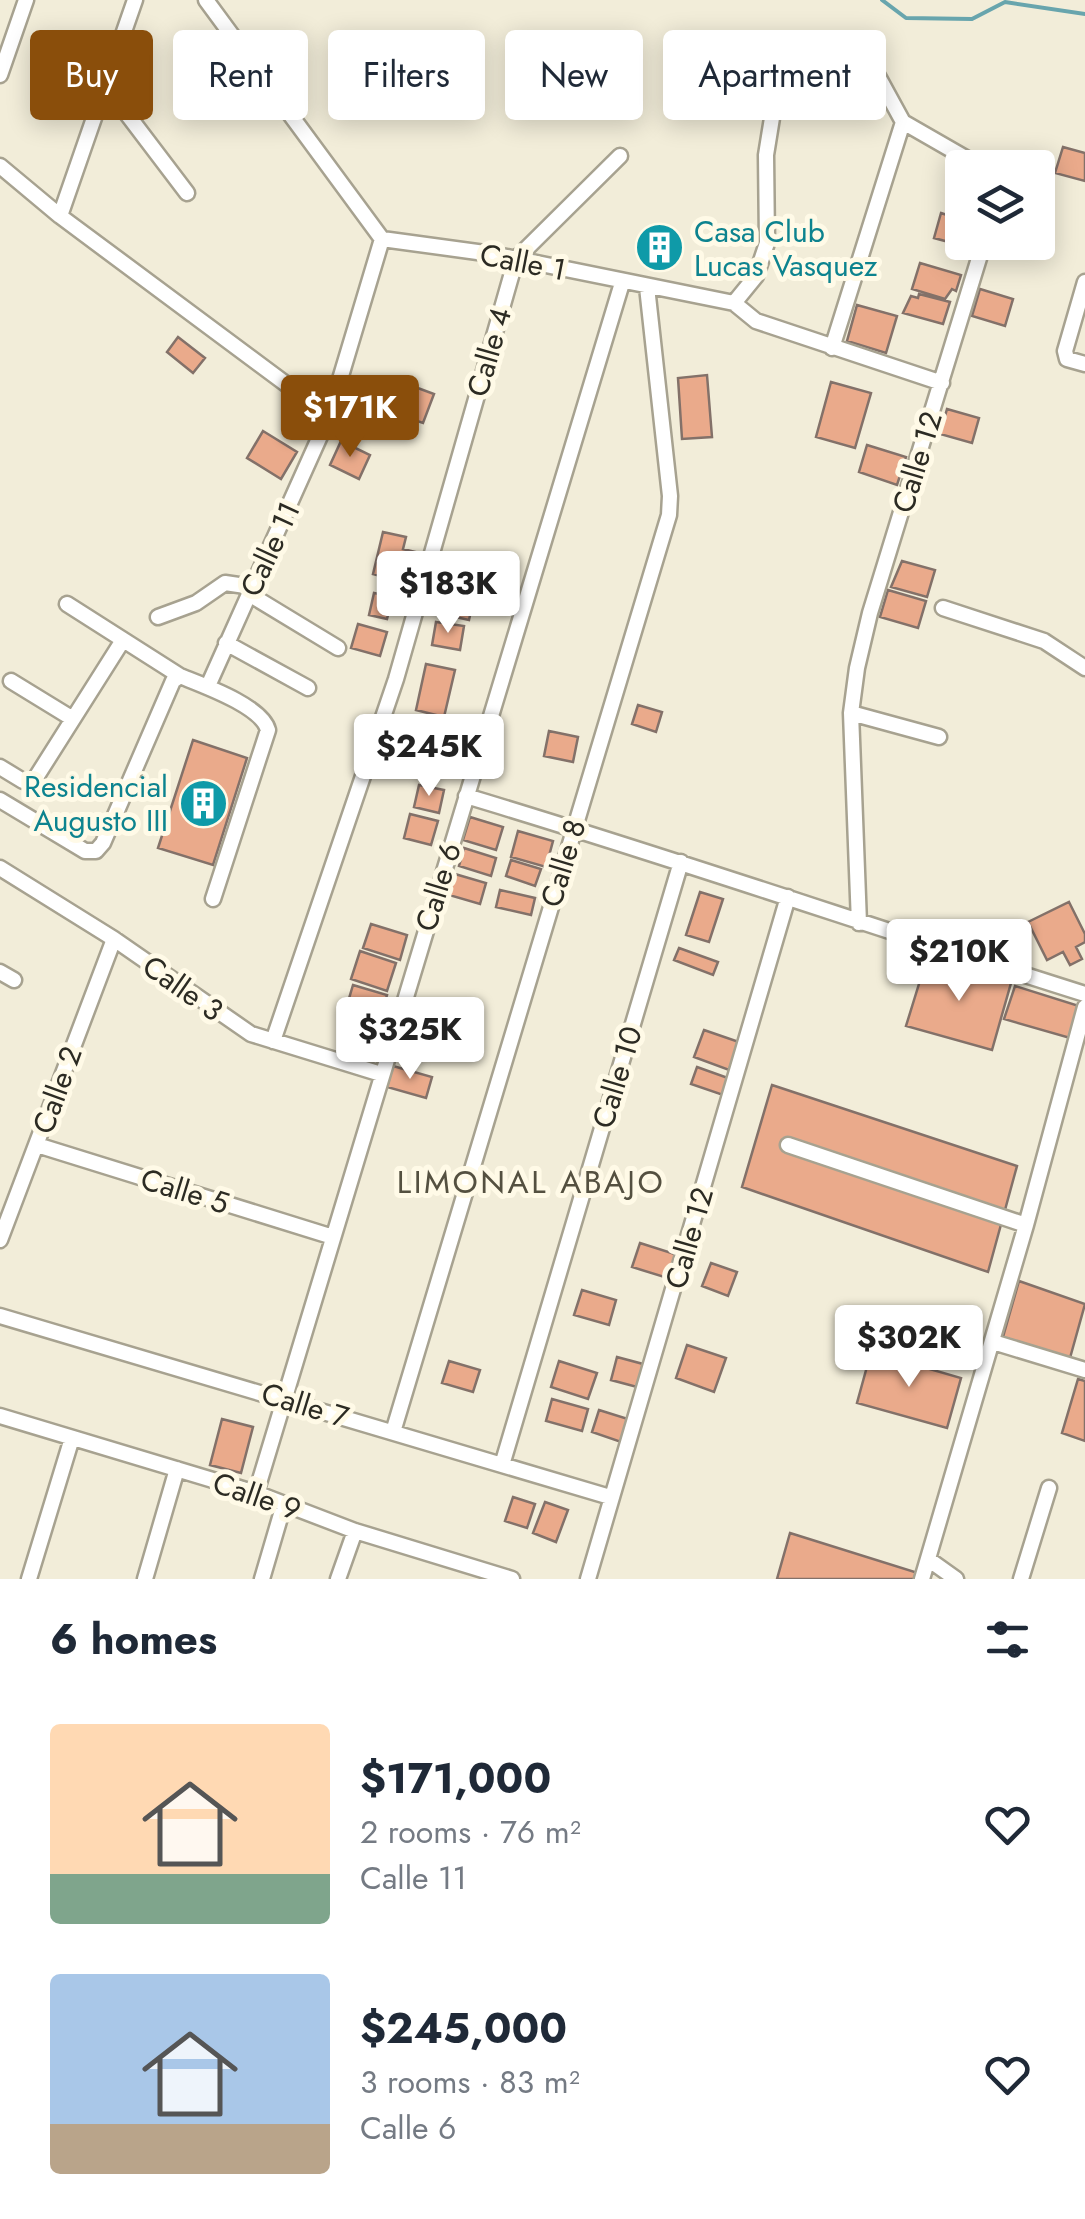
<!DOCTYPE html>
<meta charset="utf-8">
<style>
body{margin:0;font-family:Jost,sans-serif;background:#f2f2f3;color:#1f2937;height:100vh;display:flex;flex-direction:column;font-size:38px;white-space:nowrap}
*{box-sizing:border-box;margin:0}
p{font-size:32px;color:#747a83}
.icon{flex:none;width:55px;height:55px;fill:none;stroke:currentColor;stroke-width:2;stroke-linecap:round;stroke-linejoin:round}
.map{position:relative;height:1579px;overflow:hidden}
.sheet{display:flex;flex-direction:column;background:#fff;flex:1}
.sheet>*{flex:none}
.guide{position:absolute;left:30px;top:30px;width:1025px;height:90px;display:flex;gap:20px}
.tools{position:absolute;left:945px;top:150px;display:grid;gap:20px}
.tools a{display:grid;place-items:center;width:110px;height:110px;border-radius:10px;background:#fff;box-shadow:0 5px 25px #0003;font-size:50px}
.price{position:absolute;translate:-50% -85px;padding:0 22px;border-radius:10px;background:#fff;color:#222;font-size:32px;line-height:65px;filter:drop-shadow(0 2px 5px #0008)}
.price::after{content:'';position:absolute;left:50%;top:60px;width:30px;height:22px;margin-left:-15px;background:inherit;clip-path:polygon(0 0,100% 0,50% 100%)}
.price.selected{background:#8a4e0b;color:#fff}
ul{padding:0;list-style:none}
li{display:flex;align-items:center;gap:30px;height:250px;padding:0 50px}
li span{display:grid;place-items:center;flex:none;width:280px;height:200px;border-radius:10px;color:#555}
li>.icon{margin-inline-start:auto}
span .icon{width:120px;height:120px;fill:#fffc;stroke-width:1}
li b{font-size:42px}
h2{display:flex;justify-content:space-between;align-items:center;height:120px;padding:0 50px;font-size:42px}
.pill{padding:0 35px;border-radius:10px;background:#fff;box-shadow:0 5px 25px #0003;font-size:35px;line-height:90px}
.pill.selected{background:#8a4e0b;color:#fff}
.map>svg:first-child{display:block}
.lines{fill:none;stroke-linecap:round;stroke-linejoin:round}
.stream{stroke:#68a5ad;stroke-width:4}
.building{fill:#eaaa8b;stroke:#837169;stroke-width:2.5}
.minor-casing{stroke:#a7a290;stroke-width:19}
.minor{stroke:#fff;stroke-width:14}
.labels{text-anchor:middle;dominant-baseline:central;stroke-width:10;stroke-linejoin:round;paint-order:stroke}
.culture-label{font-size:30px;fill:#0d838f;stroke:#fffae7;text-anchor:start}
.street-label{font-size:30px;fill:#2c2b23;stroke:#fffae7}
.neighbourhood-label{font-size:32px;letter-spacing:2.5px;fill:#545040;stroke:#fffae7}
</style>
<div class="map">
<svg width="1085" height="1579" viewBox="0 0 1085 1579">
<rect width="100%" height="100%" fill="#f2edd9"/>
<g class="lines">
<!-- stream -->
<path class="stream" d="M882,0L906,18L972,19L1005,2L1085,14"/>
</g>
<!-- building -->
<path class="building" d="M1063,147L1085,153V181L1055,173Z
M941,213L962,220V242H972L971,248L934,238Z
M648,229L679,239L670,266L639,256Z
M920,263L961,275L956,291L952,289L945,299L912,289Z
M980,289L1013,299L1005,326L972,316Z
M919,294L950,302L943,324L903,313L911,296L918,298Z
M857,305L897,316L886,353L847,341Z
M178,337L205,358L193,373L167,352Z
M707,375L712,437L682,439L678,378Z
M831,382L871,393L855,448L816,437Z
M407,384L434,394L423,423L396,414Z
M947,409L979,418L972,443L940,434Z
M263,431L297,452L281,479L247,458Z
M341,441L370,455L359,479L330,465Z
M867,445L906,457L897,485L859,472Z
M383,532L406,537L403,549L415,552L409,577L398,574L397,580L373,574Z
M902,561L935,570L927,597L891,587Z
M439,585L475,593L469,620L433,612Z
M888,590L926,601L918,628L880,617Z
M374,593L394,597L393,604L398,606L396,612L389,611L387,619L369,615Z
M436,622L464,626L460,650L432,645Z
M358,624L387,632L380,656L351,648Z
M426,664L455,670L444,717L416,710Z
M638,705L662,712L656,732L632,724Z
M549,731L578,737L573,762L544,756Z
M193,740L247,758L213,865L158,848Z
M419,785L444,790L439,813L414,807Z
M410,814L438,821L431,845L404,838Z
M470,817L503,827L496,850L463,840Z
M518,831L553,841L546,867L511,857Z
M464,848L496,858L491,876L459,866Z
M511,860L541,869L535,886L506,876Z
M455,874L486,883L480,904L449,895Z
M500,890L535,898L531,915L496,907Z
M700,892L723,899L709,942L686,935Z
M1069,902L1085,934V942L1076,947L1082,959L1070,965L1063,952L1047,960L1028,922Z
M371,924L407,935L400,960L363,948Z
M679,948L718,962L713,975L674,960Z
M360,951L396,963L387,991L351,979Z
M927,958L1011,983L992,1050L906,1026Z
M353,985L387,995L382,1012L348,1002Z
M1015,986L1079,1006L1070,1038L1004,1019Z
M347,1009L381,1018L375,1038L341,1028Z
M704,1030L739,1042L729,1070L694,1057Z
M393,1066L432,1077L426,1098L387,1087Z
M697,1067L728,1078L723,1095L691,1084Z
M772,1085L1017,1166L988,1272L742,1187Z
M640,1243L681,1256L674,1280L632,1267Z
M711,1263L737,1272L728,1296L702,1286Z
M1019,1281L1085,1304L1070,1358L1003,1337Z
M582,1290L616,1300L609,1325L574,1315Z
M687,1345L726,1358L714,1392L676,1378Z
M871,1352L961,1378L947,1428L857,1403Z
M617,1357L643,1364L637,1387L611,1380Z
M449,1361L480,1370L473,1392L442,1383Z
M559,1361L597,1373L588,1399L551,1387Z
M1078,1379L1085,1381V1441L1062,1433Z
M552,1399L588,1409L582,1431L546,1421Z
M599,1410L628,1419L621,1442L592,1432Z
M222,1419L253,1427L241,1473L210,1465Z
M513,1497L535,1504L527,1528L505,1521Z
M545,1502L568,1510L556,1542L533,1533Z
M790,1533L918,1573L916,1579H777Z"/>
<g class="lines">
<defs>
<path id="minor" d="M206,0L382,239L492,254L734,303L756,321L942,383
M0,75L26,0
M105,85L187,193
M0,166L60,216L329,416
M60,216L135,0
M1085,282L1065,351L1067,359L1085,364
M734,303L756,276L767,243L766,155L772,118L792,49L803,40H850L862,47L903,122L983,168
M832,348L903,122
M249,594L338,648
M67,604L180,676
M943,608L1044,641L1085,668
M158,617L196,603L225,583L252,587
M226,643L308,688
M11,681L73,719
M208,686L329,416L382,239
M851,713L939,737
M0,767L23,781L35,779L123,640
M466,796C674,858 878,929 1085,994
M0,800L85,851H96L103,843L173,681L180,676C202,685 262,706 268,730L213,899
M0,868L114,939L251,1034L381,1074
M859,923L851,713L857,668L870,613L984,242
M0,972L14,980
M273,1041L396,679L516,259L620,156
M37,1145L333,1237
M788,1145L1026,1225
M0,1240L114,939
M0,1316L610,1497
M993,1342L1085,1370
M0,1416L256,1493L355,1531L512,1579
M393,1432L669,515L670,496L647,287
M502,1465L681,862
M256,1493L622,283
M928,1559L956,1579
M29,1579L72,1438
M145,1579L177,1469
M262,1579L284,1504
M338,1579L355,1531
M588,1579L788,897
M922,1579L1026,1225L1085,1007
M1021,1579L1049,1488"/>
</defs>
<!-- minor casing -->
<use href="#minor" class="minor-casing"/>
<!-- minor -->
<use href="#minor" class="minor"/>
</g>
<!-- icons -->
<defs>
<symbol id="building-disc" viewBox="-11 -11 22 22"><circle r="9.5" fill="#0f9aa8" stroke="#fffae7"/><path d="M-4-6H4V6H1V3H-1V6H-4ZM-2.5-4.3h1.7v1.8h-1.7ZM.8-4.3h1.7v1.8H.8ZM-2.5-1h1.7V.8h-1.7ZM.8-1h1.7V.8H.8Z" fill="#fff"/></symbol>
</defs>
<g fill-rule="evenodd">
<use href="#building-disc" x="632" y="220" width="55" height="55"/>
<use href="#building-disc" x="176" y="776" width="55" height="55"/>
</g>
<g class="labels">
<!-- culture labels -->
<g class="culture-label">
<text x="694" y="231">Casa Club<tspan x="694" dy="34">Lucas Vasquez</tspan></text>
<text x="168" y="786" text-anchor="end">Residencial<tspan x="168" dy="34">Augusto III</tspan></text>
</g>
<!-- street labels -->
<g class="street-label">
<text transform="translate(523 262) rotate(11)">Calle 1</text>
<text transform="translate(489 352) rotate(-74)">Calle 4</text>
<text transform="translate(917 462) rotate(-73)">Calle 12</text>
<text transform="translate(270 549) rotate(-65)">Calle 11</text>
<text transform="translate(563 863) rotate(-73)">Calle 8</text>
<text transform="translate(438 887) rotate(-73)">Calle 6</text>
<text transform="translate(183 988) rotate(35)">Calle 3</text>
<text transform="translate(617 1077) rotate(-73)">Calle 10</text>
<text transform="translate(57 1090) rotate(-70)">Calle 2</text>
<text transform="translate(185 1191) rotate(17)">Calle 5</text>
<text transform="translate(689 1238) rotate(-74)">Calle 12</text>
<text transform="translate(305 1405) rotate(17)">Calle 7</text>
<text transform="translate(257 1496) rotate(19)">Calle 9</text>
</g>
<!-- neighbourhood labels -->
<g class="neighbourhood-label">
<text x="531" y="1182">LIMONAL ABAJO</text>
</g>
</g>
</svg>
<div class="tools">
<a><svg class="icon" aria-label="layers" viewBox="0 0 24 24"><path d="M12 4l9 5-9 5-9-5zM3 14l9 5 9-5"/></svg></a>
</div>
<b class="price selected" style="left:350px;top:460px">$171K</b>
<b class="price" style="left:448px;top:636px">$183K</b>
<b class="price" style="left:429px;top:799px">$245K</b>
<b class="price" style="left:959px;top:1004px">$210K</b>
<b class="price" style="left:410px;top:1082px">$325K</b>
<b class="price" style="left:909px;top:1390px">$302K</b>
<div class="guide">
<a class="pill selected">Buy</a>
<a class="pill">Rent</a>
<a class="pill">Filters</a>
<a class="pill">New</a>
<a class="pill">Apartment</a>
</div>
</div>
<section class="sheet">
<h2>6 homes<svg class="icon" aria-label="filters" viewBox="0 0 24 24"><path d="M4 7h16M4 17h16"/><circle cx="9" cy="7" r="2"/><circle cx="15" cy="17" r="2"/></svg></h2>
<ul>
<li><span style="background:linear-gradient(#ffd9b3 75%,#7fa58c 0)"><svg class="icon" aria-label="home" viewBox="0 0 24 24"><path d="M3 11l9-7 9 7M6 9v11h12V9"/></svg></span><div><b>$171,000</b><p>2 rooms · 76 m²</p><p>Calle 11</p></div><svg class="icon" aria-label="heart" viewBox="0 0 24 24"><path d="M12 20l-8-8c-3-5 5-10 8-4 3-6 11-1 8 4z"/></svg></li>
<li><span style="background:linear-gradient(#a9c7e8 75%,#b9a48a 0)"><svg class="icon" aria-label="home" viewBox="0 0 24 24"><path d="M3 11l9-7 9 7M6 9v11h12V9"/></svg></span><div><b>$245,000</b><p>3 rooms · 83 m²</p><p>Calle 6</p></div><svg class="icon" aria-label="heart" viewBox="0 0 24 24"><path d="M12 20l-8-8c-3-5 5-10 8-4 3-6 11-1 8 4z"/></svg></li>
</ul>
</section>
